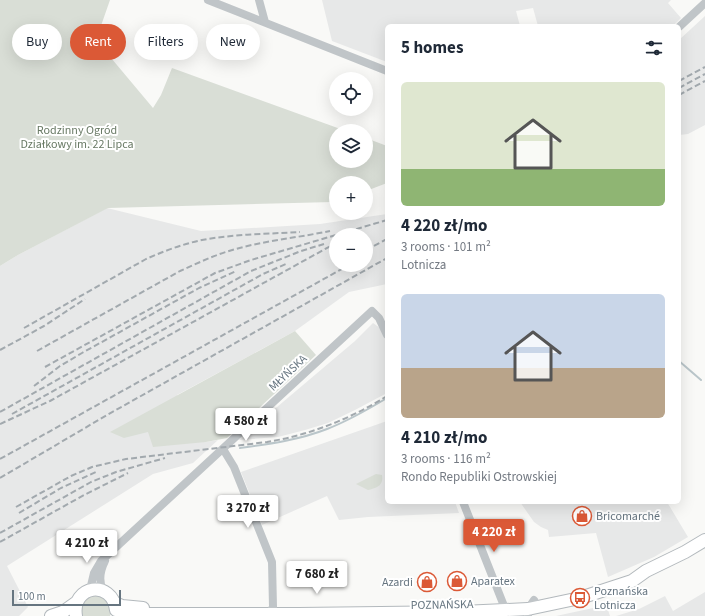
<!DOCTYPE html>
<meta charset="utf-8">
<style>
body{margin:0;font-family:"Source Sans 3",sans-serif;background:#f6f6f7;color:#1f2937;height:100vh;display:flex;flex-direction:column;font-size:15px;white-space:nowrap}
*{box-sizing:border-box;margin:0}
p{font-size:13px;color:#747a83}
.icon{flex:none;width:22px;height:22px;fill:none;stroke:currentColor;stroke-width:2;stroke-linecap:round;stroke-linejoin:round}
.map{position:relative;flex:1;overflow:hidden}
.sheet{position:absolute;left:385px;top:24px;width:296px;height:480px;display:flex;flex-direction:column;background:#fff;border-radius:6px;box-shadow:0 4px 16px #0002}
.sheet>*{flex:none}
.banner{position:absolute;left:12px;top:24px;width:313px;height:36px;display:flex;gap:8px}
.buttons{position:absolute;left:329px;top:72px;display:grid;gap:8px}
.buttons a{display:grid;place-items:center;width:44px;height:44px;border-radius:50%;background:#fff;box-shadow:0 4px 16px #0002;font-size:20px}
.scale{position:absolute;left:12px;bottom:10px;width:109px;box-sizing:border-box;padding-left:4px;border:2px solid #667580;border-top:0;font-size:11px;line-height:14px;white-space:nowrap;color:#667580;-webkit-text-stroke:3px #fff;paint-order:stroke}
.price{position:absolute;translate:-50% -34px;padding:0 9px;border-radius:4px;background:#fff;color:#222;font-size:13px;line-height:26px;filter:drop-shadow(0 1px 2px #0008)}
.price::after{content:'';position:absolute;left:50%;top:24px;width:12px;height:9px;margin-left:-6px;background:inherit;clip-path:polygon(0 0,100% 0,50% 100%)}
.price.active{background:#db5936;color:#fff}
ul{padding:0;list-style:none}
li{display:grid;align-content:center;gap:8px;height:212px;padding:0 16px}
li span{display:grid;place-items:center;height:124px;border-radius:6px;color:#555}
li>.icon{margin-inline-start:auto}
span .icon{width:72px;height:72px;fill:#fffc;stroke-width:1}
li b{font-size:17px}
h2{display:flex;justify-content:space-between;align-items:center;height:48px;padding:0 16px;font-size:17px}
.tag{padding:0 14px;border-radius:18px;background:#fff;box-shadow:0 4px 16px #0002;font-size:14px;line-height:36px}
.tag.active{background:#db5936;color:#fff}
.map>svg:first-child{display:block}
.built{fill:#e7e8e8;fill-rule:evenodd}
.green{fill:#d9ded6}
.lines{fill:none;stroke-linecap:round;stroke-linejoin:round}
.stream{stroke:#bac6ca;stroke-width:2}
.secondary-casing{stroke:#b3b9bd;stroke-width:14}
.street{stroke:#c0c5c8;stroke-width:8}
.secondary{stroke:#fff;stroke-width:12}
.rail{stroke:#a2a9ae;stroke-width:2;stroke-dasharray:6 3;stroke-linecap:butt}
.labels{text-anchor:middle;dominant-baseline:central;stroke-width:4;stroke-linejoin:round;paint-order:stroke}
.park-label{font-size:12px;fill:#687964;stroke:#fff}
.street-label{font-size:12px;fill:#667580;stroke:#fff}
.poi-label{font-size:12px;fill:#667580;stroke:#fff;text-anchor:start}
</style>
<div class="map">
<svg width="705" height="616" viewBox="0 0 705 616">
<rect width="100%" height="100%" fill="#f9f9f7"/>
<!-- built -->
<path class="built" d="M322,0H671L668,3L681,18L673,26H538L533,8L516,11L520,26H387V62L332,41Z
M705,16V125L688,134L679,135V40Z
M107,208L201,231L320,224L387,214V284L349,292L295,331L177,395L206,442L218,440L193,463L153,474L7,566L28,607L19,616H0V266L18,255ZM336,235H366V265H336Z
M373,323L380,328L387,344V393L355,410L328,423L305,430L278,437L238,440L355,341Z
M387,421V502H455L459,513L368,517L339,520L327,496L262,525L241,472Z
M520,502H667L688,537L654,557L608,577L596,533L549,537L548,530L541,527L534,522Z
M705,592V616H616L639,609L665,596L673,611Z
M606,604L610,616H556L593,608Z"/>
<!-- green -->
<path class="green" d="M0,0H110L96,40L153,108L161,95L172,68L346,131H336V161H366V138L387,146V183L366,191V183H336V201L333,202L108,208L18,255L0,266Z
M295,331L316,355L227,438L206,442L153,447L148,432L124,438L110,432Z
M376,474L382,475C384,486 376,488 368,490L356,484Z
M89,594L106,597L111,612L110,616H81L79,607Z"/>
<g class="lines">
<!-- stream -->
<path class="stream" d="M679,361L701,380
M240,448C269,444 299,440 327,429C348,421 367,410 387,398"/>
<defs>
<path id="secondary" d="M115,603L122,606L143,608
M51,616L63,612L77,602
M76,616C71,585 112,579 116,610
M121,616L144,614H299L462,612L528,609L580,598L632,581L646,571L685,552L705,540"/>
</defs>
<!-- secondary casing -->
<use href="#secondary" class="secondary-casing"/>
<!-- street -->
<path class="street" d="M208,0L387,71
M259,0L265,22
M679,27L705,3
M223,449L234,467L272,562L273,607L269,614
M463,502L506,611
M90,590L94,573L101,561L372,311L379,318L387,335
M103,590C98,580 100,571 105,561
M528,616V609L534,600"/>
<!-- secondary -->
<use href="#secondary" class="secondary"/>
<!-- rail -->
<path class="rail" d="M679,81L705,67
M679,88L705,74
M679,95L705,81
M366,250L387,239
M24,328L146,259C164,251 183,244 202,240C234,234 268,234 300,232
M0,350L44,326L85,299
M37,351L180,271C196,264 212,256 229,251C261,241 296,238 330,231
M45,367L215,273L251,260L387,220
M34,386L60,366L82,353L199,288L236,271
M0,412L251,271L301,251L324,244
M12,414L263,274L286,264
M0,424L50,401L336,243
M0,459L349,265
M0,478L107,415L387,258
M16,507L71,476L92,467L126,459L267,442C310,435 350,419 387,396
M19,513L61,488L98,471
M0,533L91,482L116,472L165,458
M0,542L84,495L128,473"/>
</g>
<!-- icons -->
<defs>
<symbol id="shop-ring" viewBox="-11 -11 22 22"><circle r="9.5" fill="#fff" stroke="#db5936" stroke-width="1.5"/><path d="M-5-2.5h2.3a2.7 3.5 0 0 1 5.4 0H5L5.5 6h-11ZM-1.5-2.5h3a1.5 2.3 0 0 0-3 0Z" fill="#db5936"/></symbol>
<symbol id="bus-ring" viewBox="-11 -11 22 22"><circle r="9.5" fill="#fff" stroke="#db5936" stroke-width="1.5"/><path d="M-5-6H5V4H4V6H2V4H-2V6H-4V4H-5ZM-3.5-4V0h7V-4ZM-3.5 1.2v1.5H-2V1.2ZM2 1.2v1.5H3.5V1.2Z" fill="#db5936"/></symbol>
</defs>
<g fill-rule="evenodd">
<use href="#shop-ring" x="571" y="505" width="22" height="22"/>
<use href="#shop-ring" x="446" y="570" width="22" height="22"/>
<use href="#shop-ring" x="416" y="571" width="22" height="22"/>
<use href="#bus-ring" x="569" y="587" width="22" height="22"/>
</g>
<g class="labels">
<!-- park labels -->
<g class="park-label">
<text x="77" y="130">Rodzinny Ogród<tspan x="77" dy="14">Działkowy im. 22 Lipca</tspan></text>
</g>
<!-- street labels -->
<g class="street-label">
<text transform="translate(288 373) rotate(-43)">MŁYŃSKA</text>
<text transform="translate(442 605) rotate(-1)">POZNAŃSKA</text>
</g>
<!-- poi labels -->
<g class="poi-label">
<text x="596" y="516">Bricomarché</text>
<text x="471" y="581">Aparatex</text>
<text x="413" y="582" text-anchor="end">Azardi</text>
<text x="594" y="591">Poznańska<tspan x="594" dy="14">Lotnicza</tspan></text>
</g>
</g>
</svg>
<div class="buttons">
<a><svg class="icon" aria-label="locate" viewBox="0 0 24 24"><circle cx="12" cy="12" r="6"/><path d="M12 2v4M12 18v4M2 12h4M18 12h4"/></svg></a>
<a><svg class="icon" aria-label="layers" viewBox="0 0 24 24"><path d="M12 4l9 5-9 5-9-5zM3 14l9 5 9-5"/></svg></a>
<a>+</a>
<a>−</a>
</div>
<div class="scale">100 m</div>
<b class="price" style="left:246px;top:442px">4 580 zł</b>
<b class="price" style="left:248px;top:529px">3 270 zł</b>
<b class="price active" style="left:494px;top:553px">4 220 zł</b>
<b class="price" style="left:87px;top:564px">4 210 zł</b>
<b class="price" style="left:317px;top:595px">7 680 zł</b>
<div class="banner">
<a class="tag">Buy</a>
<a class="tag active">Rent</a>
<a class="tag">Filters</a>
<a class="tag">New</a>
</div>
<section class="sheet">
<h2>5 homes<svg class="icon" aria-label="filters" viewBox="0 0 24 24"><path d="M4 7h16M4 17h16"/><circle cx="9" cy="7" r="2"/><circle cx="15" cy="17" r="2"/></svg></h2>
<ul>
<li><span style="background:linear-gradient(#dfe7d0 70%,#8fb573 0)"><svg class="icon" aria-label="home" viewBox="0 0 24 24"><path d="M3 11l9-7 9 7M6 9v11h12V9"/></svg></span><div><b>4 220 zł/mo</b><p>3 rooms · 101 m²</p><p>Lotnicza</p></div></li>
<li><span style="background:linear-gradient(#c9d6e8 60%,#b9a48a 0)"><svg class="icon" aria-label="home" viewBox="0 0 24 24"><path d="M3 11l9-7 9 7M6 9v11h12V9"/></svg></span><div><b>4 210 zł/mo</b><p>3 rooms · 116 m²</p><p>Rondo Republiki Ostrowskiej</p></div></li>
</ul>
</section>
</div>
